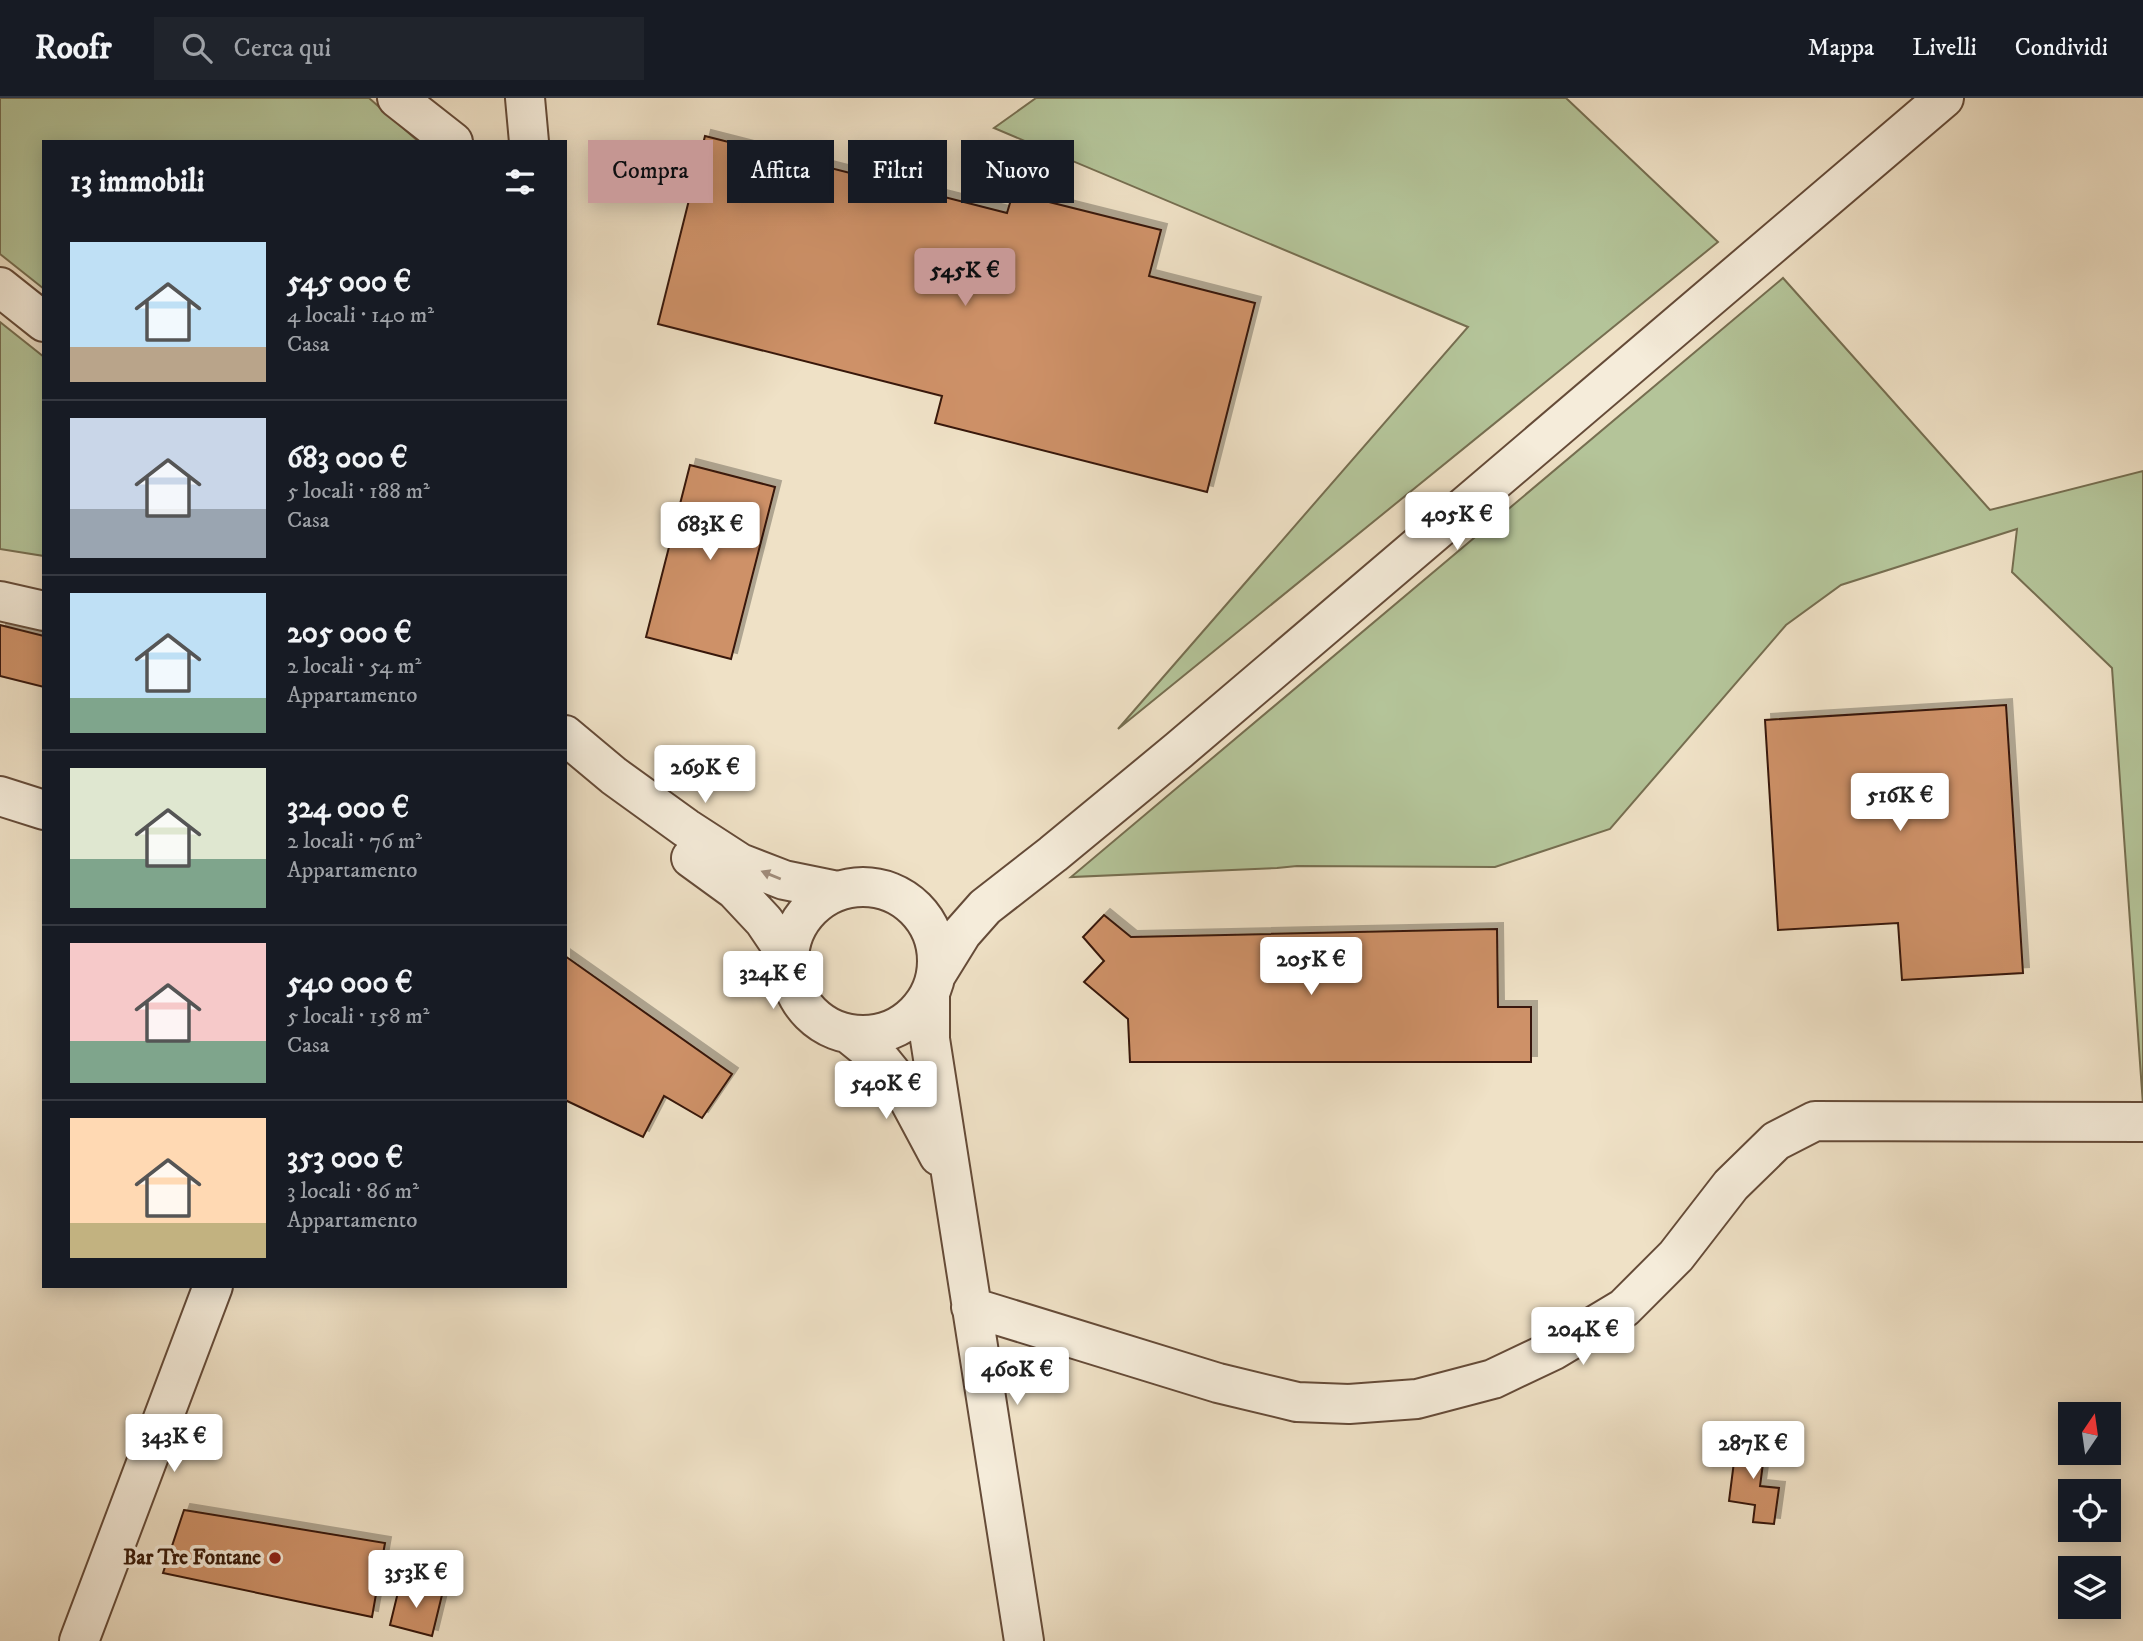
<!DOCTYPE html>
<html lang="it">
<meta charset="utf-8">
<style>
body{margin:0;font-family:"IM FELL DW Pica",serif;background:#20242c;color:#f1f3f6;height:100vh;display:flex;flex-direction:column;font-size:26px;white-space:nowrap}
*{box-sizing:border-box;margin:0}
p{font-size:23px;color:#9ea1a6}
.icon{flex:none;width:38px;height:38px;fill:none;stroke:currentColor;stroke-width:2;stroke-linecap:round;stroke-linejoin:round}
.map{position:relative;flex:1;overflow:hidden}
.drawer{position:absolute;left:42px;top:42px;width:525px;height:1148px;display:flex;flex-direction:column;background:#171b24;border-radius:0px;box-shadow:0 4px 18px #0003}
.drawer>*{flex:none}
.guide{position:absolute;left:588px;top:42px;width:665px;height:63px;display:flex;gap:14px}
.needle{width:46px;rotate:13deg}
.controls{position:absolute;left:2058px;top:1304px;display:grid;gap:14px}
.controls a{display:grid;place-items:center;width:63px;height:63px;border-radius:0px;background:#171b24;box-shadow:0 4px 18px #0003;font-size:35px}
.price{position:absolute;translate:-50% -60px;padding:0 16px;border-radius:7px;background:#fff;color:#222;font-size:23px;line-height:46px;filter:drop-shadow(0 2px 4px #0008)}
.price::after{content:'';position:absolute;left:50%;top:42px;width:21px;height:16px;margin-left:-10px;background:inherit;clip-path:polygon(0 0,100% 0,50% 100%)}
.price.on{background:#c59692;color:#111}
ul{padding:0;list-style:none}
li{display:flex;align-items:center;gap:21px;height:175px;padding:0 28px}
li+li{border-top:2px solid #363941}
li span{display:grid;place-items:center;flex:none;width:196px;height:140px;border-radius:0px;color:#555}
li>.icon{margin-inline-start:auto}
span .icon{width:84px;height:84px;fill:#fffc;stroke-width:1}
li b{font-size:30px}
h2{display:flex;justify-content:space-between;align-items:center;height:84px;padding:0 28px;font-size:30px}
.pill{padding:0 24px;border-radius:0px;background:#171b24;box-shadow:0 4px 18px #0003;font-size:24px;line-height:63px}
.pill.on{background:#c59692;color:#111}
header{display:flex;align-items:center;gap:42px;box-sizing:border-box;height:98px;padding:0 35px;background:#171b24;border-bottom:2px solid #363941}
header strong{font-size:33px}
nav{display:flex;gap:38px;margin-inline-start:auto;font-size:24px}
.search{width:490px;height:63px;background:#20242c;display:flex;align-items:center;gap:18px;box-sizing:border-box;padding:0 24px;border-radius:0px;color:#9ea1a6;font-size:26px}
.map>svg:first-child{display:block}
.green{fill:#b4c499;stroke:#766e50;stroke-width:2}
.building{fill:#ce9168;stroke:#371908;stroke-width:2;filter:url(#shadow)}
.lines{fill:none;stroke-linecap:round;stroke-linejoin:round}
.minor-casing{stroke:#654b38;stroke-width:42}
.minor{stroke:#f5ecda;stroke-width:38}
.oneway{fill:#a08d7c}
.poi-dot{fill:#8f2418;stroke:#f5ecda;stroke-width:2.5}
.labels{text-anchor:middle;dominant-baseline:central;stroke-width:7;stroke-linejoin:round;paint-order:stroke}
.poi-label{font-size:21px;font-weight:bold;fill:#371908;stroke:#f5ecda;text-anchor:end}
</style>
<header>
<strong>Roofr</strong>
<div class="search"><svg class="icon" aria-label="search" viewBox="0 0 24 24"><circle cx="10" cy="10" r="6"/><path d="M15 15l6 6"/></svg>Cerca qui</div>
<nav><a>Mappa</a><a>Livelli</a><a>Condividi</a></nav>
</header>
<div class="map">
<svg width="2143" height="1543" viewBox="0 0 2143 1543">
<defs>
<filter id="shadow"><feDropShadow dx="6" dy="-6" stdDeviation="0" flood-color="#0004"/></filter>
</defs>
<rect width="100%" height="100%" fill="#efe1c6"/>
<filter id="stains"><feTurbulence type="fractalNoise" baseFrequency=".00286" numOctaves="4"/><feColorMatrix values="0 0 0 0 .2 0 0 0 0 .09 0 0 0 0 .02 0 0 0 .5 -.17"/></filter>
<radialGradient id="worn" r=".72"><stop offset=".6" stop-color="#630" stop-opacity="0"/><stop offset="1" stop-color="#630" stop-opacity=".3"/></radialGradient>
<!-- green -->
<path class="green" d="M0,0H369L419,44H44V191L0,156Z
M1036,0H1566L1718,144L1118,631L1468,229L994,30Z
M1783,180L1990,412L2143,373V1007L2112,570L2012,474L2017,431L1841,487L1786,527L1610,731L1495,769L1297,768L1277,770L1071,779Z
M0,224L44,259V458L0,451Z"/>
<!-- building -->
<path class="building" d="M705,38L1007,115L1013,95L1161,132L1149,178L1255,205L1207,394L935,325L942,298L658,226Z
M690,367L775,389L731,561L646,539Z
M0,527L44,538V589L0,578Z
M2006,607L2023,875L1902,882L1898,825L1778,832L1765,622Z
M1104,817L1131,839L1497,831L1498,909H1531V964H1130L1128,921L1084,884L1104,863L1083,839Z
M565,858L732,976L702,1020L664,998L643,1039L565,1002Z
M1737,1340L1766,1343L1760,1388L1779,1390L1774,1426L1753,1424L1755,1407L1729,1403Z
M184,1412L385,1445L372,1519L163,1475Z
M400,1486L442,1497L432,1538L390,1527Z"/>
<g class="lines">
<defs>
<path id="minor" d="M397,0L453,44
M525,0L529,44
M0,189L44,224
M0,503L44,513
M565,637L614,678L686,730L740,765L784,782L838,793
M0,698L44,712
M691,760L735,792L764,823L789,860
M789 863a74 74 0 1 1 148 0a74 74 0 1 1-148 0Z
M936,877L962,835L985,809L1053,756L1179,652L1944,0
M930,895V941L1024,1543
M849,936L880,961L901,987L939,1058
M971,1209L1218,1285L1297,1304L1349,1306L1417,1301L1493,1281L1554,1252L1624,1210L1676,1158L1731,1087L1776,1043L1815,1023L2143,1024
M79,1543L213,1188"/>
</defs>
<!-- minor casing -->
<use href="#minor" class="minor-casing"/>
<!-- minor -->
<use href="#minor" class="minor"/>
</g>
<!-- one-way arrows -->
<defs><path id="oneway-solid" d="M-6-.8H1V-3.2L6.5 0L1 3.2V.8H-6Z" transform="scale(1.75)"/></defs>
<use class="oneway" href="#oneway-solid" transform="translate(771 777) rotate(-158)"/>
<!-- markers -->
<circle class="poi-dot" cx="275" cy="1460" r="7"/>
<g class="labels">
<!-- poi labels -->
<g class="poi-label">
<text x="261" y="1460">Bar Tre Fontane</text>
</g>
</g>
<rect width="100%" height="100%" filter="url(#stains)"/>
<rect width="100%" height="100%" fill="url(#worn)"/>
</svg>
<div class="controls">
<a><svg class="needle" viewBox="-14 -14 28 28"><path d="M0-13l5 13h-10z" fill="#e53935"/><path d="M0 13l5-13h-10z" fill="#9ea1a6"/></svg></a>
<a><svg class="icon" aria-label="locate" viewBox="0 0 24 24"><circle cx="12" cy="12" r="6"/><path d="M12 2v4M12 18v4M2 12h4M18 12h4"/></svg></a>
<a><svg class="icon" aria-label="layers" viewBox="0 0 24 24"><path d="M12 4l9 5-9 5-9-5zM3 14l9 5 9-5"/></svg></a>
</div>
<b class="price on" style="left:965px;top:210px">545K €</b>
<b class="price" style="left:1457px;top:454px">405K €</b>
<b class="price" style="left:710px;top:464px">683K €</b>
<b class="price" style="left:705px;top:707px">269K €</b>
<b class="price" style="left:1900px;top:735px">516K €</b>
<b class="price" style="left:1311px;top:899px">205K €</b>
<b class="price" style="left:773px;top:913px">324K €</b>
<b class="price" style="left:886px;top:1023px">540K €</b>
<b class="price" style="left:1583px;top:1269px">204K €</b>
<b class="price" style="left:1017px;top:1309px">460K €</b>
<b class="price" style="left:174px;top:1376px">343K €</b>
<b class="price" style="left:1753px;top:1383px">287K €</b>
<b class="price" style="left:416px;top:1512px">353K €</b>
<div class="guide">
<a class="pill on">Compra</a>
<a class="pill">Affitta</a>
<a class="pill">Filtri</a>
<a class="pill">Nuovo</a>
</div>
<section class="drawer">
<h2>13 immobili<svg class="icon" aria-label="filters" viewBox="0 0 24 24"><path d="M4 7h16M4 17h16"/><circle cx="9" cy="7" r="2"/><circle cx="15" cy="17" r="2"/></svg></h2>
<ul>
<li><span style="background:linear-gradient(#bfe0f5 75%,#b9a48a 0)"><svg class="icon" aria-label="home" viewBox="0 0 24 24"><path d="M3 11l9-7 9 7M6 9v11h12V9"/></svg></span><div><b>545 000 €</b><p>4 locali · 140 m²</p><p>Casa</p></div></li>
<li><span style="background:linear-gradient(#c9d6e8 65%,#9aa5b1 0)"><svg class="icon" aria-label="home" viewBox="0 0 24 24"><path d="M3 11l9-7 9 7M6 9v11h12V9"/></svg></span><div><b>683 000 €</b><p>5 locali · 188 m²</p><p>Casa</p></div></li>
<li><span style="background:linear-gradient(#bfe0f5 75%,#7fa58c 0)"><svg class="icon" aria-label="home" viewBox="0 0 24 24"><path d="M3 11l9-7 9 7M6 9v11h12V9"/></svg></span><div><b>205 000 €</b><p>2 locali · 54 m²</p><p>Appartamento</p></div></li>
<li><span style="background:linear-gradient(#dfe7d0 65%,#7fa58c 0)"><svg class="icon" aria-label="home" viewBox="0 0 24 24"><path d="M3 11l9-7 9 7M6 9v11h12V9"/></svg></span><div><b>324 000 €</b><p>2 locali · 76 m²</p><p>Appartamento</p></div></li>
<li><span style="background:linear-gradient(#f6c9c9 70%,#7fa58c 0)"><svg class="icon" aria-label="home" viewBox="0 0 24 24"><path d="M3 11l9-7 9 7M6 9v11h12V9"/></svg></span><div><b>540 000 €</b><p>5 locali · 158 m²</p><p>Casa</p></div></li>
<li><span style="background:linear-gradient(#ffd9b3 75%,#c2b280 0)"><svg class="icon" aria-label="home" viewBox="0 0 24 24"><path d="M3 11l9-7 9 7M6 9v11h12V9"/></svg></span><div><b>353 000 €</b><p>3 locali · 86 m²</p><p>Appartamento</p></div></li>
</ul>
</section>
</div>
